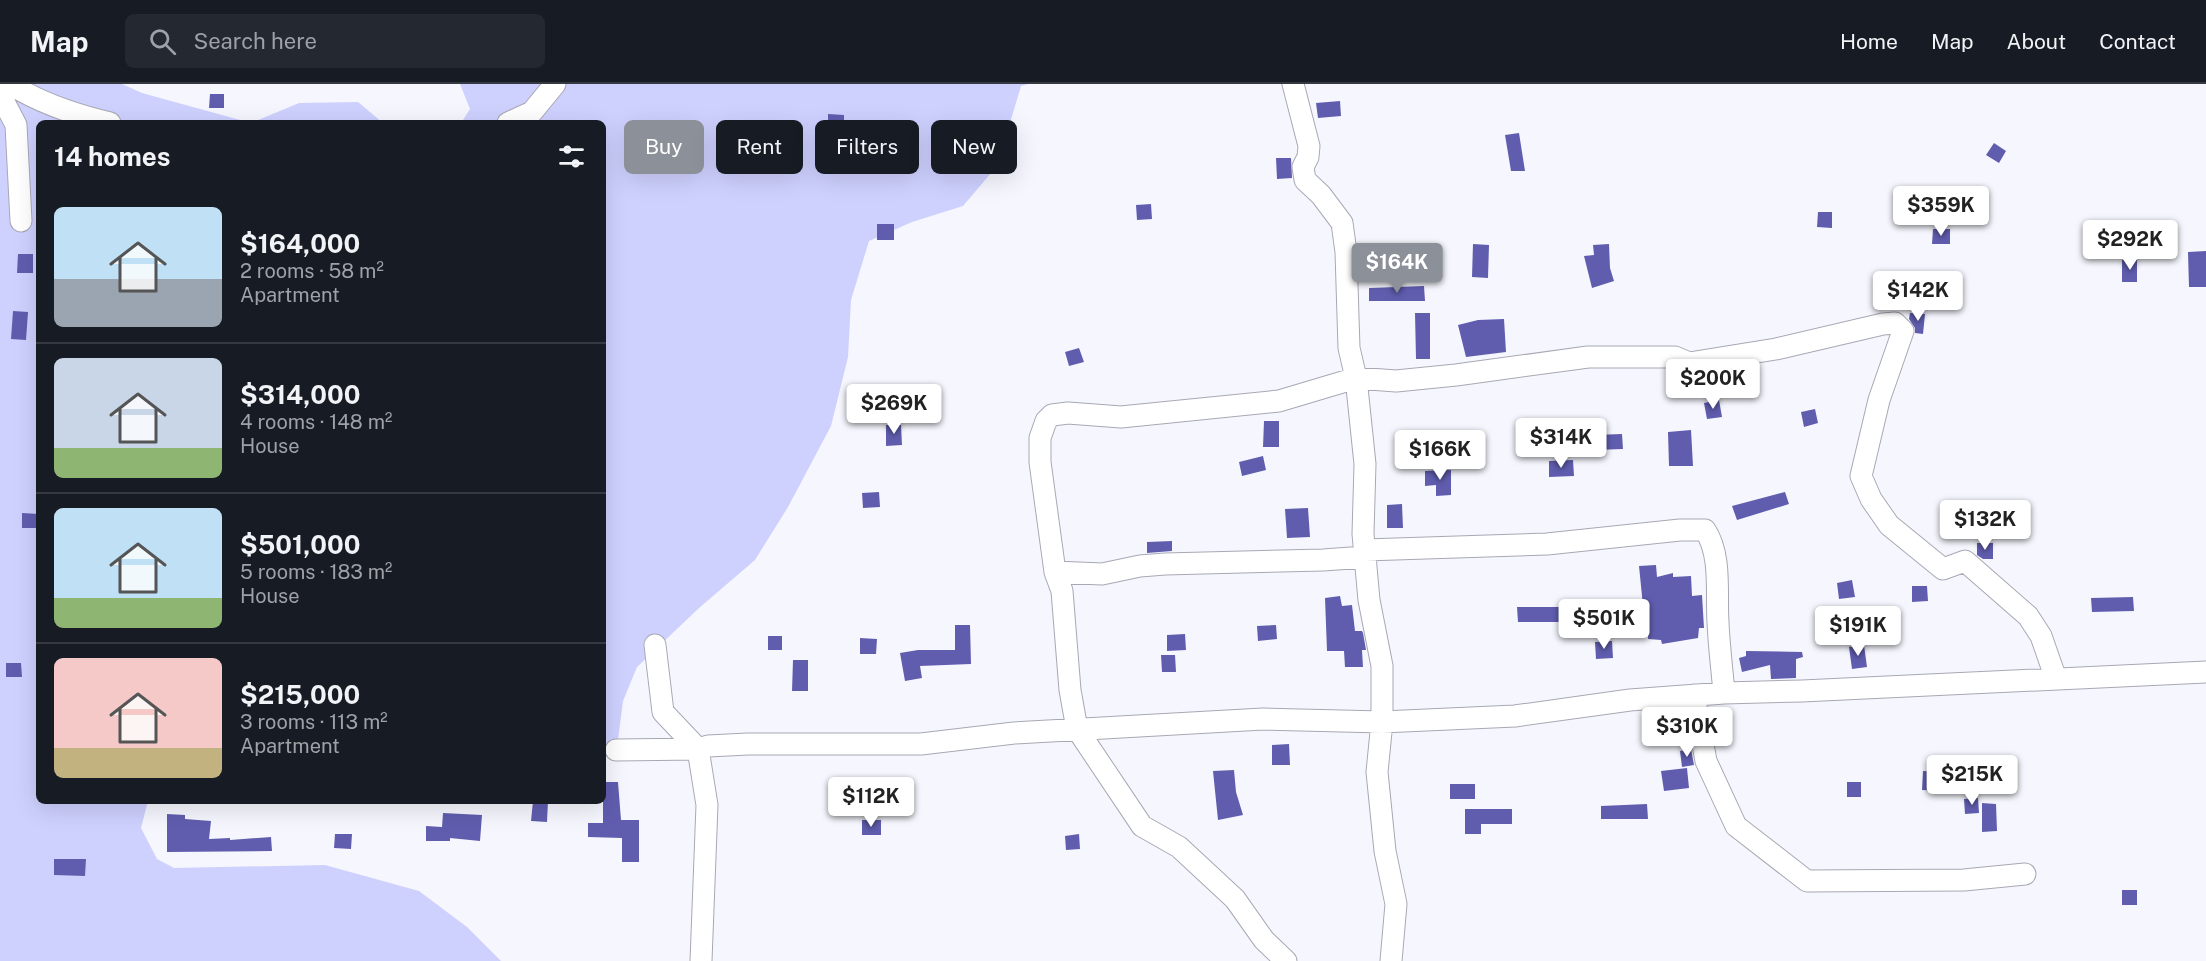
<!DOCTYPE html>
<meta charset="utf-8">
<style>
body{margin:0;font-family:"Public Sans",sans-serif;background:#242831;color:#f1f3f6;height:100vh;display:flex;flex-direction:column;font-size:22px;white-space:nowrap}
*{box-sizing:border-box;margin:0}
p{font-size:20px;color:#9ea1a6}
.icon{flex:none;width:33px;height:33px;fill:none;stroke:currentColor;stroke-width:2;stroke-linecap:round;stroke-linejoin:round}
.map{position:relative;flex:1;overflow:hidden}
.sheet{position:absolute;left:36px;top:36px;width:570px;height:684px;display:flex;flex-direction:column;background:#171b24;border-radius:9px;box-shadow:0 6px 24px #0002}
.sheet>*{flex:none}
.banner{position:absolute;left:624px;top:36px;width:570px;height:54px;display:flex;gap:12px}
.price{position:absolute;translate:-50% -51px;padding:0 14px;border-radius:6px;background:#fff;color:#222;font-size:20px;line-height:39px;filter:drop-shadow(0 2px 3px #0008)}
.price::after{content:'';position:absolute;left:50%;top:36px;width:18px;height:14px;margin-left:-9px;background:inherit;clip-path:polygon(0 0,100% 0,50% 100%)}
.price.active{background:#8c9099;color:#fff}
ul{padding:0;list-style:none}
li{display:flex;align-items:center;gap:18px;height:150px;padding:0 18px}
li+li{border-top:2px solid #363941}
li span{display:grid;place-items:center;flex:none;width:168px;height:120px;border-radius:9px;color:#555}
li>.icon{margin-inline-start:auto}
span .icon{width:72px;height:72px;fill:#fffc;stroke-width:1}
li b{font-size:26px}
h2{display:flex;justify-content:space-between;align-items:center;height:72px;padding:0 18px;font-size:26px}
.chip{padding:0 21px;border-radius:9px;background:#171b24;box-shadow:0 6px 24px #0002;font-size:21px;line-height:54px}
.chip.active{background:#8c9099;color:#fff}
header{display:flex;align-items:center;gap:36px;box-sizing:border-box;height:84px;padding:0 30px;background:#171b24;border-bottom:2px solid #363941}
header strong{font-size:28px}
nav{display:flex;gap:33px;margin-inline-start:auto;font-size:21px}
.search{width:420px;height:54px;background:#242831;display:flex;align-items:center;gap:15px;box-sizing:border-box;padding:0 21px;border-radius:9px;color:#9ea1a6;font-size:22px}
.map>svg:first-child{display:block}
.green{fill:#ced0fe}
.building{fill:#605daf}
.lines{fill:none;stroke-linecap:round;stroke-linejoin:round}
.minor-casing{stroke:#a7a8b4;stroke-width:23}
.minor{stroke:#fff;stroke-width:21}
</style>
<header>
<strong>Map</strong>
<div class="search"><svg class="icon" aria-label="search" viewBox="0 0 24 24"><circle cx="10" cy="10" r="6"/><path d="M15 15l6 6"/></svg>Search here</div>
<nav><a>Home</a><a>Map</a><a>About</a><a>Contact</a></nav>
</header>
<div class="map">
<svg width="2206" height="877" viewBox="0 0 2206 877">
<rect width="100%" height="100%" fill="#f6f7fe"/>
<!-- green -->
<path class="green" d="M0,0H122L142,9L251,39L299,19L358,18L383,39H39V717H148L141,744L157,775L174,784L325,781L419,807L467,843L501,877H0Z
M460,0H1028L1021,2L997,82L963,122L912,138L869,157L851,216L848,273L831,342L788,423L755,476L699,524L637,583L623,617L616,671H603V39H461L470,25Z"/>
<!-- building -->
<path class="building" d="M210,10H224V24H209Z
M1340,17L1341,32L1318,34L1316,19Z
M828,30L844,31V46H828Z
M1519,49L1525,87H1511L1505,51Z
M1994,59L2006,67L1999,79L1986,71Z
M1276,74H1291L1292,94L1277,95Z
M1151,120L1152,135L1137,136L1136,121Z
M1818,128H1832V144L1817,143Z
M877,140H894V156H877Z
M1933,145H1950V160H1932Z
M1473,160L1489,161L1488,194L1472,193Z
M1609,160L1610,184L1614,197L1592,204L1584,172L1594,171L1593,161Z
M2206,167V203H2189L2188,168Z
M18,170H33V189H17Z
M2122,176H2137V198H2122Z
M1424,202L1425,217H1369V204Z
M13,227L28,228L26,256L11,255Z
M1415,229H1430V275H1416Z
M1910,229L1925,230L1923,250L1915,249V244L1909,235Z
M1504,235L1506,268L1466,273L1458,241L1478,236Z
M1079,264L1084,278L1069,282L1065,268Z
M1719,316L1722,333L1707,335L1704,319Z
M1815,325L1818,339L1804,343L1801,328Z
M1264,337H1279V363H1263Z
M886,341H901L902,361L886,362Z
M1691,346L1693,382H1669L1668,348Z
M1622,350L1623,365L1594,366V351Z
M1263,372L1266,386L1242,392L1239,378Z
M1573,376L1574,392L1549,393V377Z
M1451,386V411L1436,412V401L1425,402V387Z
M879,408L880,423L863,424L862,409Z
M1785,408L1789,420L1737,436L1732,422Z
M1402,420L1403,444H1387V421Z
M1308,424L1310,453L1287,454L1285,425Z
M22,429L39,430V444H22Z
M1172,457V467L1147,469V458Z
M1977,459H1993V475H1983L1977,471Z
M1656,481L1657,493L1673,489V493L1691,492L1692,512L1702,511L1704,544H1699L1698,554L1662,560L1661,556L1648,555L1649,532H1644L1639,482Z
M1852,496L1855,513L1839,515L1837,499Z
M1912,502H1927L1928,517L1912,518Z
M1340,512L1342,522L1352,521L1355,547H1362L1363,549L1366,566H1362L1363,583H1345L1344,567H1327L1325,514Z
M2133,513L2134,527L2092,528L2091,514Z
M1517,523H1559V538H1518Z
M955,541H970L971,580L920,582L922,594L905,597L900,569L918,566H955Z
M1276,541L1277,555L1258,557L1257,542Z
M1185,550L1186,566L1167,567V551Z
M768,552H782V566H768Z
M860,554L877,555L876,570H860Z
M1612,557L1613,574L1596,575L1595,558Z
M1864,561L1867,583L1852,585L1849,563Z
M1746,567L1802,568L1803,573L1796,575V594L1771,595L1770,581L1742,588L1739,574L1746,572Z
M1161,571H1175L1176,588H1162Z
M793,576H808V607H792Z
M6,579H21L22,593H6Z
M1289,660L1290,681H1272V661Z
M1691,665L1694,681L1682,683L1680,667Z
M1687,684L1689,704L1664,707L1661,687Z
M1234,686L1236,708L1243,731L1218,736L1213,687Z
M1923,687L1950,688L1949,707L1922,706Z
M603,698H618L621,736H639V778H622V754L588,753V739H603Z
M1847,698H1861V713H1847Z
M1450,700H1475V715H1450Z
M1978,714L1979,729L1965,730L1964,715Z
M533,717H548L547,738L531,737Z
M1982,719L1996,720L1997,747L1982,748Z
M1647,720L1648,735H1601V722Z
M1465,725H1512V740H1481V750H1465Z
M443,729L482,731L480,757L450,754V757H426V742L442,743Z
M167,730L185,731V735L211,737L209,755L230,754V756L271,753L272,767L167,768Z
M862,736H881V751H862Z
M335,750H352L351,765L334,764Z
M1079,750L1080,765L1066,766L1065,752Z
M54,775H86L85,792L54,791Z
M2122,806H2137V821H2122Z"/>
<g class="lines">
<defs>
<path id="minor" d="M10,0C40,19 76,31 110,39
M1293,0L1309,62L1308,73L1303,83L1305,96L1321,111L1342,139L1346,168L1349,264L1356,294L1365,380L1363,450L1369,516L1382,582V638L1377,688L1385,767L1396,820L1391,877
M0,10L16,41L21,137
M508,39L532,28L555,0
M1365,466L1547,460L1680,446H1705C1722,471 1716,510 1718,538C1719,562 1722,585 1724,609
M1055,488L1102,490L1140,482L1165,480L1323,476L1365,473
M655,561L663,628L698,665L707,721L701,877
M1694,611L1706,677L1736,742L1807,797L1964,796L2025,790
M616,666L698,665L708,662L748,660H921L1014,649L1263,635L1382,638L1515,632L1630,616L1724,609L1802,607L2206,588
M1286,877L1264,856L1235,815L1179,763L1142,742L1077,645L1070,606L1062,507L1055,488L1040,378V354L1046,337L1052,331L1068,329L1121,333L1279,317L1356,294L1396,297L1456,291L1588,273H1675L1689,279L1776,265L1883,240L1895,239L1903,247L1879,316L1861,392L1871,415L1889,441L1943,485L1965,477L2028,532L2041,552L2056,595"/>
</defs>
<!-- minor casing -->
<use href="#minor" class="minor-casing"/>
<!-- minor -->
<use href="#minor" class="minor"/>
</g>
</svg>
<b class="price" style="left:1941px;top:153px">$359K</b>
<b class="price" style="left:2130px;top:187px">$292K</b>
<b class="price active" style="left:1397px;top:210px">$164K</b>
<b class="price" style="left:1918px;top:238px">$142K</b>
<b class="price" style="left:1713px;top:326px">$200K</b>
<b class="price" style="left:894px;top:351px">$269K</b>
<b class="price" style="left:1561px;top:385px">$314K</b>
<b class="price" style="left:1440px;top:397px">$166K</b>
<b class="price" style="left:1985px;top:467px">$132K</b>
<b class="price" style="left:1604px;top:566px">$501K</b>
<b class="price" style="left:1858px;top:573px">$191K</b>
<b class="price" style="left:1687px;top:674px">$310K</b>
<b class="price" style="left:1972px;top:722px">$215K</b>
<b class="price" style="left:871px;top:744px">$112K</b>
<div class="banner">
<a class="chip active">Buy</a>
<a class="chip">Rent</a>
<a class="chip">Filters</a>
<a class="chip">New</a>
</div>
<section class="sheet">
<h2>14 homes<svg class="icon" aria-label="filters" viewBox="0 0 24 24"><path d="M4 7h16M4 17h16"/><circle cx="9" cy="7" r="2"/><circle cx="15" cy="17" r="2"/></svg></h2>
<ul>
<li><span style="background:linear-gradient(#bfe0f5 60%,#9aa5b1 0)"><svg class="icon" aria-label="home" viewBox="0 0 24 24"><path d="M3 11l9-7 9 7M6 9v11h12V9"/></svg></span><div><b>$164,000</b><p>2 rooms · 58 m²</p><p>Apartment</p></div></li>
<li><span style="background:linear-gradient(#c9d6e8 75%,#8fb573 0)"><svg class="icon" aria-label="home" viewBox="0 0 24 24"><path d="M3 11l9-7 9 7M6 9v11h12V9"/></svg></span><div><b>$314,000</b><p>4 rooms · 148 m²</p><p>House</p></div></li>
<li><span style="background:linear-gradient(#bfe0f5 75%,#8fb573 0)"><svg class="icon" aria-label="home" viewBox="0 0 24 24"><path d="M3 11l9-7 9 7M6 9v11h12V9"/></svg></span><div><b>$501,000</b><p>5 rooms · 183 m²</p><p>House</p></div></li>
<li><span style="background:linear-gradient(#f6c9c9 75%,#c2b280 0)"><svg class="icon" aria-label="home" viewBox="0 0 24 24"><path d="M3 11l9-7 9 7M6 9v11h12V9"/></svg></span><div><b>$215,000</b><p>3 rooms · 113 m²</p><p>Apartment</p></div></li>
</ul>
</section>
</div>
